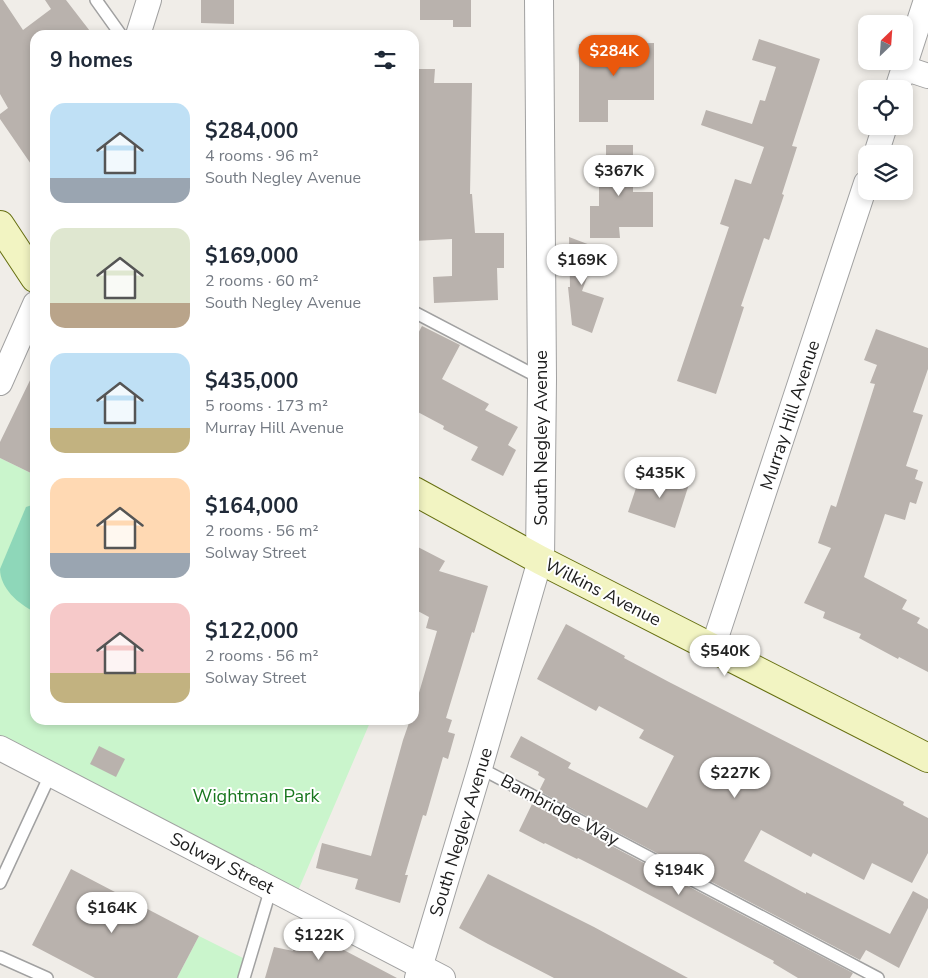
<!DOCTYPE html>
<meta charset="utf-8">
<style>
body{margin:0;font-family:"Nunito Sans",sans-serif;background:#f6f6f7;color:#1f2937;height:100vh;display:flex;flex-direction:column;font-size:19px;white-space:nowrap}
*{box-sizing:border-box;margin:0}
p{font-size:16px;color:#747a83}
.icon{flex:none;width:28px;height:28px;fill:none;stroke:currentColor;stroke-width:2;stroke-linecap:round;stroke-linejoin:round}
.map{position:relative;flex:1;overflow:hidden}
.panel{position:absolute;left:30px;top:30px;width:389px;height:695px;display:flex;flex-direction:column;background:#fff;border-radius:15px;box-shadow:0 2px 8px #0003}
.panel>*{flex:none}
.needle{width:32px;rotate:25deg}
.buttons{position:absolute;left:858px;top:15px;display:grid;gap:10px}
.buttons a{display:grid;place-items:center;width:55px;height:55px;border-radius:10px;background:#fff;box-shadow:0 2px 8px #0003;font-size:25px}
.price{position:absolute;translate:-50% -42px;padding:0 11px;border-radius:18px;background:#fff;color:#222;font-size:16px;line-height:32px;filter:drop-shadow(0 1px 2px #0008)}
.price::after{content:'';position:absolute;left:50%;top:30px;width:15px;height:11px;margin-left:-8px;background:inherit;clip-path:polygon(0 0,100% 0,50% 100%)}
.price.active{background:#ea580c;color:#fff}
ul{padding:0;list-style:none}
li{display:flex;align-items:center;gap:15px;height:125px;padding:0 20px}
li span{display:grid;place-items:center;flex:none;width:140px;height:100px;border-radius:15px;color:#555}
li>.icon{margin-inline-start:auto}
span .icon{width:60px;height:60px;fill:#fffc;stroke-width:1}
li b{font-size:21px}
h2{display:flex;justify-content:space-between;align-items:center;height:60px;padding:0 20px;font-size:21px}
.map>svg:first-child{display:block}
.park{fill:#caf5cc}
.pitch{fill:#8ed7b9}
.building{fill:#b9b2ad}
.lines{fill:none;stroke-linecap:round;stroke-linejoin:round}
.service-casing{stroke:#a1a1a1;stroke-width:14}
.minor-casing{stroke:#a1a1a1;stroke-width:26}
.tertiary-casing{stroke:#a1a1a1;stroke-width:30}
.secondary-casing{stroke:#666f10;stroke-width:30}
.service{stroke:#fff;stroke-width:11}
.minor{stroke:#fff;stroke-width:24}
.tertiary{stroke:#fff;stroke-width:28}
.secondary{stroke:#f2f4c2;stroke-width:28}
.labels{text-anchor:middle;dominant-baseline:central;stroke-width:4;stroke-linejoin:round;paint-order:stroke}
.street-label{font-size:18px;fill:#202020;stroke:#fff}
.park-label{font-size:18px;fill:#17761d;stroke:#fff}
</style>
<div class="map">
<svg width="928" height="978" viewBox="0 0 928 978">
<rect width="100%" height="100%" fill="#f0ede8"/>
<!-- park -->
<path class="park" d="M0,458L35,475V720H371L294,900L0,748Z
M199,936L249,961L244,978H177Z"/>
<!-- pitch -->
<path class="pitch" d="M35,504V612C18,604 0,588 0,569L26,507Z"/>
<!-- building -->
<path class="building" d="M0,0H3L23,30L51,9L45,0H66L93,35H35V170L0,119V114L8,108L0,94Z
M201,0H234V24L201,23Z
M420,0H471V27H453V20H420Z
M759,39L820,59L792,146L797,147L782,194L784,195L769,240L764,238L741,306L744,307L716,394L677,381L729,227L720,224L735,179L751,184L764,147L701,125L706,110L752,124L760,100L765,101L776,67L752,60Z
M654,43V100H608V122H579V44Z
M414,69H435L434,83H472L470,194H472L475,233H504V268H497L498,300L434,303L433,277L452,276V239L414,241Z
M606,145H633V192H653V227H619L620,238H590V206H599V161H606Z
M569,237L598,248L582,291L604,298L592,333L572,325L568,287H570Z
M422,326L460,345L442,379L489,404L485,410L518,427L508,445L516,450L503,476L471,460L478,447L443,429L444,426L414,410V341Z
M876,329L928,348V369L913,412L923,415L906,466L918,470L915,479L923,482L916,504L910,502L905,520L885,514L864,577L907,600L902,609L920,618L917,623L928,629V672L899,657L898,659L859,638L861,634L823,618L825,612L804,603L831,548L818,543L831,505L836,507L875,384L870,383L877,365L864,360Z
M35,370V475L0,458V442Z
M641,473L664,480L666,473L690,481L675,528L628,512Z
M414,545L445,561L439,571L488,586L474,633L472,632L446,718L452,720L448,732L455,734L448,759L443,757L426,816L423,815L405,875H408L400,903L355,889L358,879L316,868L322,843L371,856L403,740L410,720H414V710L437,631L426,628L429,617L414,609Z
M566,624L625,656L624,658L669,682L904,802L903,805L928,818V853L912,883L872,863L864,880L813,853L811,857L761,830L744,861L806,894V892L890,934L913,891L928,899V908L899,968L866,950L860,960L539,791L545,779L538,775L539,772L510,757L521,736L571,763L568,768L647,808L674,756L639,738L644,730L599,706L596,711L537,679Z
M99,746L125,759L116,777L90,764Z
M532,804L853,973L850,978H798L773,963L774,961L627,883L578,858L577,859L545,843L544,844L519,831Z
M71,869L199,936L177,978H95L32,945Z
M488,874L594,927L688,978H554L488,944L459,928Z
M300,927L397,978H265L274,947L293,951Z"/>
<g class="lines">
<defs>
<path id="service" d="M96,0L121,35
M414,312L540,378
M480,768L878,978
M0,883L51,773
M0,957L47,978
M244,978L271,888"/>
<path id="minor" d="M138,35L149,0
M904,68L928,76
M897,89L926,0
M876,154L885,126
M0,383L35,304
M713,647L866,183
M0,748L443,978
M417,978L480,768L540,560"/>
<path id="tertiary" d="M539,0L542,379L540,560"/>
<path id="secondary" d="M0,225L35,278
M414,491L540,560L928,758"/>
</defs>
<!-- service casing -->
<use href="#service" class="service-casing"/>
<!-- minor casing -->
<use href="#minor" class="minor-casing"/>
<!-- tertiary casing -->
<use href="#tertiary" class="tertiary-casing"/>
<!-- secondary casing -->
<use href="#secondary" class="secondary-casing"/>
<!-- service -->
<use href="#service" class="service"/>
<!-- minor -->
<use href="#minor" class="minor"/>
<!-- tertiary -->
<use href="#tertiary" class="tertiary"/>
<!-- secondary -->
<use href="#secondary" class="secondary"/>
</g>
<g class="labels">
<!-- street labels -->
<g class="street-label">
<text transform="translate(790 415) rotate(-72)">Murray Hill Avenue</text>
<text transform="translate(541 438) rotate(-90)">South Negley Avenue</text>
<text transform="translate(603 592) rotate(27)">Wilkins Avenue</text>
<text transform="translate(560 810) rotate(28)">Bambridge Way</text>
<text transform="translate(461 832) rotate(-73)">South Negley Avenue</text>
<text transform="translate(222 863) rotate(27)">Solway Street</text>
</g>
<!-- park labels -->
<g class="park-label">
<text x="256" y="796">Wightman Park</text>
</g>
</g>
</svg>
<div class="buttons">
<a><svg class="needle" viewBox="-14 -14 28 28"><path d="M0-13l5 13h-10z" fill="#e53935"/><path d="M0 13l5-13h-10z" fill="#747a83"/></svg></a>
<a><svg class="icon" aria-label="locate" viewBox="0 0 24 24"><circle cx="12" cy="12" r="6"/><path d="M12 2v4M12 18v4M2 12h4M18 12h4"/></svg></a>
<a><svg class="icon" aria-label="layers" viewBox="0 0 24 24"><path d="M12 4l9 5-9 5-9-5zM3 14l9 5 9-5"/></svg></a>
</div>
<b class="price active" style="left:614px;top:77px">$284K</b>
<b class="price" style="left:619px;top:197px">$367K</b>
<b class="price" style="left:582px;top:286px">$169K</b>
<b class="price" style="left:660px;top:499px">$435K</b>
<b class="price" style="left:725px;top:677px">$540K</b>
<b class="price" style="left:735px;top:799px">$227K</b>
<b class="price" style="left:679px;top:896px">$194K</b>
<b class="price" style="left:112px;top:934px">$164K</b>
<b class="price" style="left:319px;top:961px">$122K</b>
<section class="panel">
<h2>9 homes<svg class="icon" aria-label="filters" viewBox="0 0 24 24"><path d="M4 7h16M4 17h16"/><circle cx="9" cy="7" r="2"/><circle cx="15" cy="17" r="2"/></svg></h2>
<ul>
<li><span style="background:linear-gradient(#bfe0f5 75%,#9aa5b1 0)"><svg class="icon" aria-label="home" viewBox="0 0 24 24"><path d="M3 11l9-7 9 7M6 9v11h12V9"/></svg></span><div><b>$284,000</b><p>4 rooms · 96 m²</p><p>South Negley Avenue</p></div></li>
<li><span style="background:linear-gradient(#dfe7d0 75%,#b9a48a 0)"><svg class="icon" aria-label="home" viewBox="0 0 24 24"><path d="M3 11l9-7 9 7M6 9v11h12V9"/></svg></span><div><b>$169,000</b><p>2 rooms · 60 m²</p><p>South Negley Avenue</p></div></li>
<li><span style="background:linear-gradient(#bfe0f5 75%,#c2b280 0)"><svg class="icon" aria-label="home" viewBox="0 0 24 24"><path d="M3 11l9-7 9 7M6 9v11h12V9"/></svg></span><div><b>$435,000</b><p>5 rooms · 173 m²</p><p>Murray Hill Avenue</p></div></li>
<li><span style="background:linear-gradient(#ffd9b3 75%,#9aa5b1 0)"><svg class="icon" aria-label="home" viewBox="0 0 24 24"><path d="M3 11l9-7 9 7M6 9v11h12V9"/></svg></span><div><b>$164,000</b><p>2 rooms · 56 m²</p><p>Solway Street</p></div></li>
<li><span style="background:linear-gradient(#f6c9c9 70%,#c2b280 0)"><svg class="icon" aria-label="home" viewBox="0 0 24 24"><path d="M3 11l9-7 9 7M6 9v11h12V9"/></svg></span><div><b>$122,000</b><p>2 rooms · 56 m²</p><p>Solway Street</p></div></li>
</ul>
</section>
</div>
